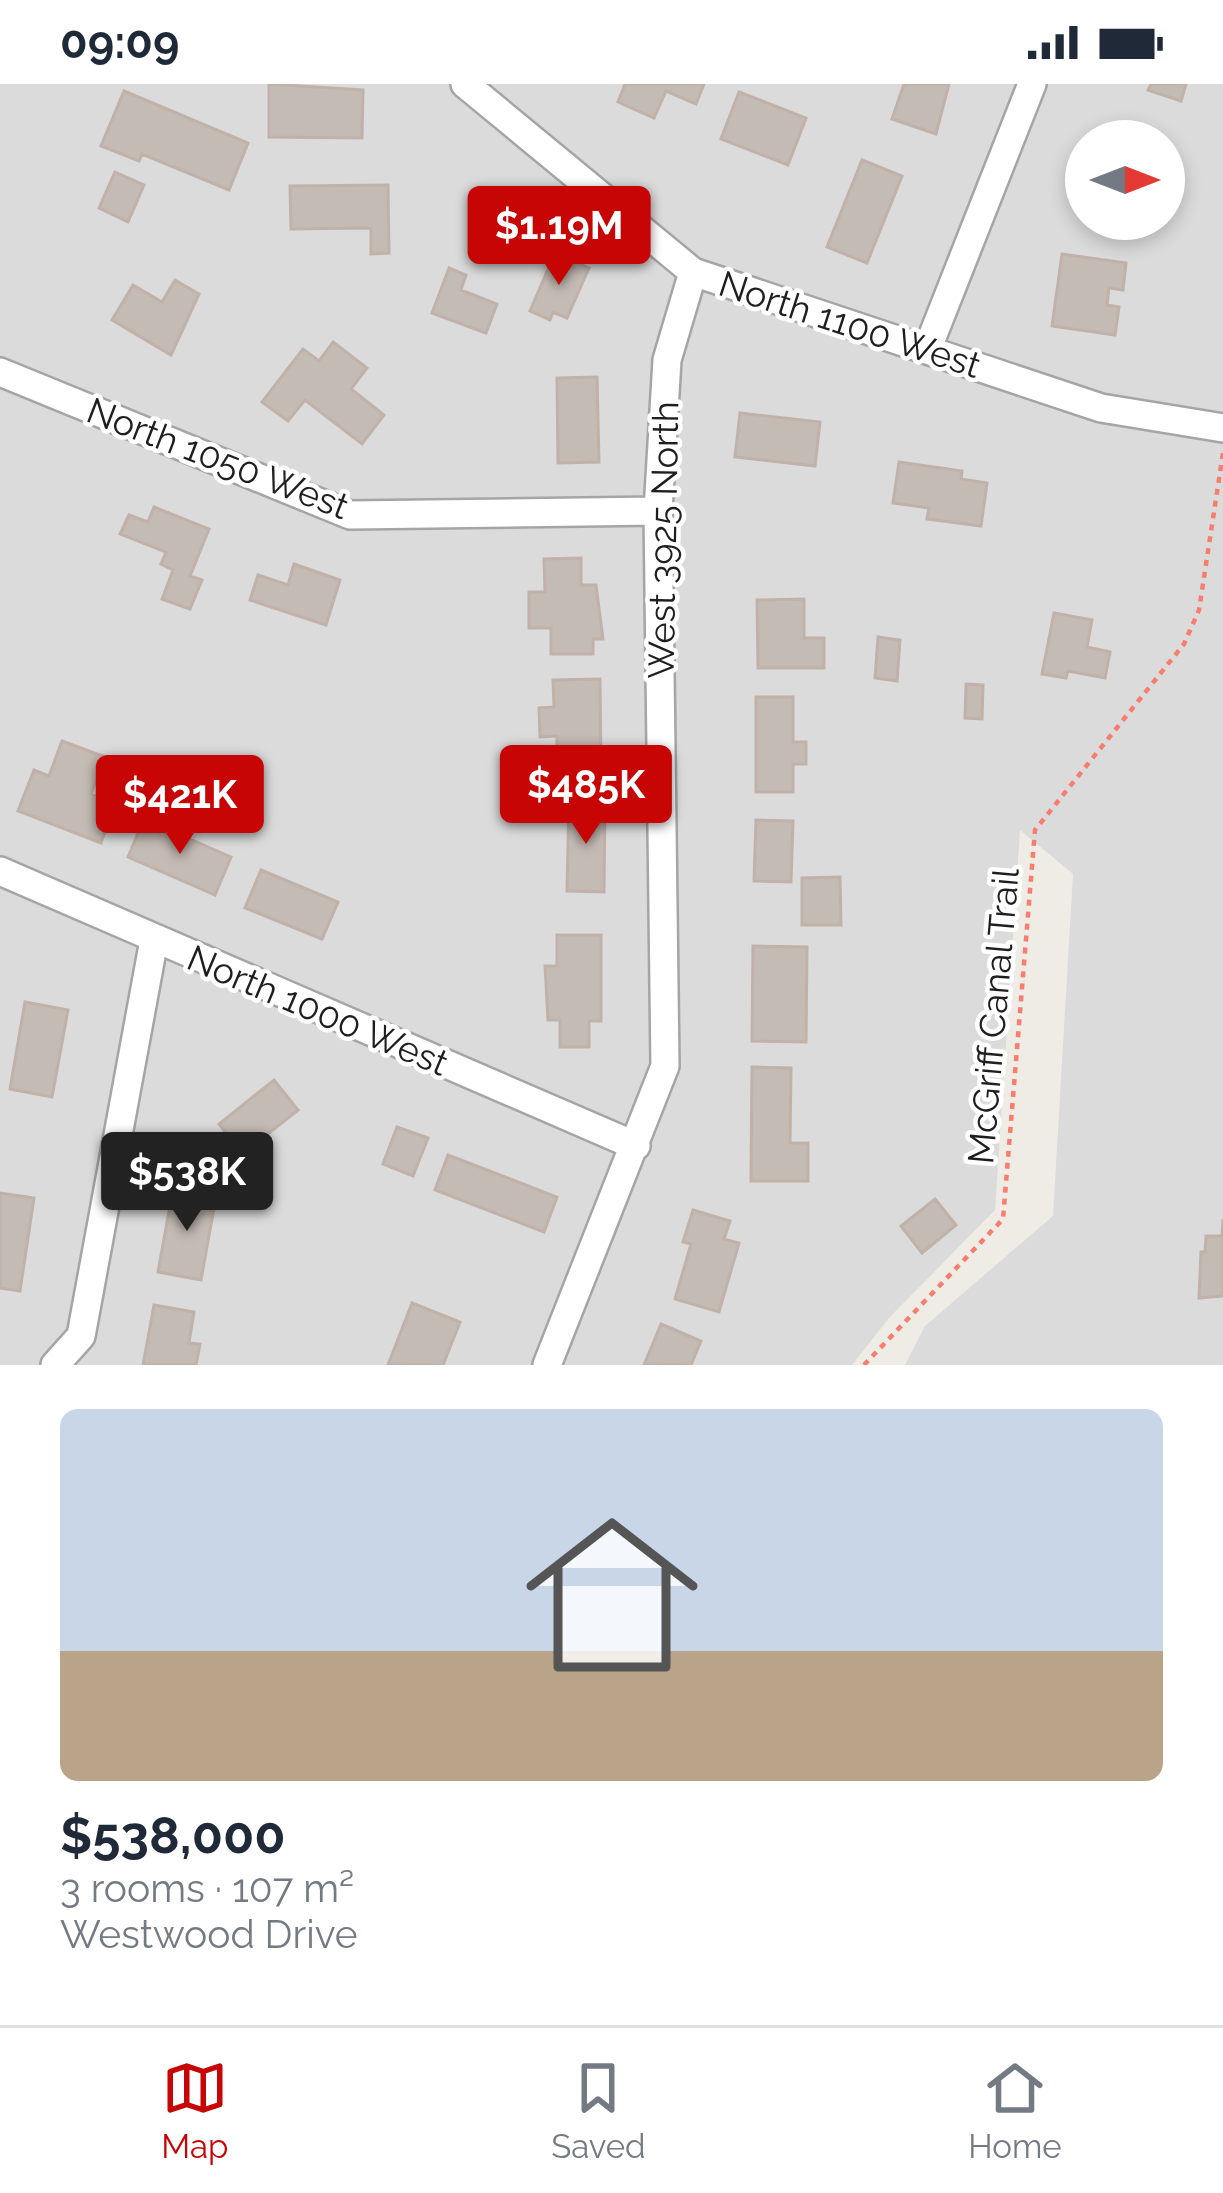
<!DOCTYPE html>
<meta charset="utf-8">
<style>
body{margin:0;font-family:Raleway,sans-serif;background:#f6f6f7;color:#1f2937;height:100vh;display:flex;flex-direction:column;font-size:45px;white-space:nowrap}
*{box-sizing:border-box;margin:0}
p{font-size:39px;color:#747a83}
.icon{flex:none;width:66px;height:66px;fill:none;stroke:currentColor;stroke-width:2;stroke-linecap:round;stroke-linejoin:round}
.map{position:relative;height:1281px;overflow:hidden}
.panel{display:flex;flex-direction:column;background:#fff;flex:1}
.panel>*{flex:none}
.needle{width:78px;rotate:90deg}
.fabs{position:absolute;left:1065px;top:36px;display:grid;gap:24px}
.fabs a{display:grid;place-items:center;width:120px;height:120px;border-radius:50%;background:#fff;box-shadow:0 6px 18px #0003;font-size:60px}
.price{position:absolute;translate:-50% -102px;padding:0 27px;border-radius:12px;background:#c80505;color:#fff;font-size:39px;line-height:78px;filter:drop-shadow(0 3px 6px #0008)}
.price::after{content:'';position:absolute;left:50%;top:72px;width:36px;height:27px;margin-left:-18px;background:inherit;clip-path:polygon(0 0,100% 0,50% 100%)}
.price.current{background:#222;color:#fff}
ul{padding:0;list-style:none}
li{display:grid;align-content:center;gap:24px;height:636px;padding:0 60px}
li span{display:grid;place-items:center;height:372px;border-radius:18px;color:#555}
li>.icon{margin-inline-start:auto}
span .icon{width:216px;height:216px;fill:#fffc;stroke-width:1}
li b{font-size:51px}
.status{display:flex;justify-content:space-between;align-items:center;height:84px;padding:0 60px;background:#fff;direction:ltr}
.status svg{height:33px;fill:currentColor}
.menu{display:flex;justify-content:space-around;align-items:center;height:168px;border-top:3px solid #e0e1e3;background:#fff;font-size:33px;color:#747a83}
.menu a{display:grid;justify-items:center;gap:6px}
.menu .current{color:#c80505}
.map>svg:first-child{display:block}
.residential{fill:#dcdbdb;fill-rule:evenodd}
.building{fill:#c4bbb4;stroke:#c0b2a8;stroke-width:3}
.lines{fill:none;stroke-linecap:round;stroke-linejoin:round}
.minor-casing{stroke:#a5a5a5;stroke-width:32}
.path{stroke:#f67d6f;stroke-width:4.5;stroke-dasharray:6 6;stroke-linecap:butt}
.minor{stroke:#fff;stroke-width:27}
.labels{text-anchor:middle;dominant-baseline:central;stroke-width:9;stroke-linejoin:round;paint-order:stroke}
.street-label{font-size:36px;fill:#1e1e1e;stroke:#fff}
</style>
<div class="status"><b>09:09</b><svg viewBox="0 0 49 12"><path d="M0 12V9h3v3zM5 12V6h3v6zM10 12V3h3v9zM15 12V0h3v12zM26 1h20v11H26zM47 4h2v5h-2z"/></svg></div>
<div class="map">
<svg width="1223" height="1281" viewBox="0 0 1223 1281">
<rect width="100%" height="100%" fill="#efece5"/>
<!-- residential -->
<path class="residential" d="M0,0H1223V1281H905L925,1242L1053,1132L1073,790L1020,746L995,1126L889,1234L852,1281H0ZM1086,57H1164V135H1086Z"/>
<!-- building -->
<path class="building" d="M269,0L363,6L362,54L269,53Z
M625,0H704L696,20L666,7L654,34L618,18Z
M904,0H949L936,50L892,35Z
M1151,0H1186L1181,17L1148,6Z
M124,7L248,59L229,106L142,70L139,77L101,62Z
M739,8L806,34L788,81L721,55Z
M1086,74V121L1070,115Z
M862,76L902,92L867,179L827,163Z
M115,88L144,101L128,138L99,124Z
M388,101L389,169L371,170V144L291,145L290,102Z
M555,169L589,184L567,234L553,228L550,236L530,227Z
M1062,170L1126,179L1123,206L1109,204L1107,221L1119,223L1115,251L1052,242Z
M449,184L466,191L461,206L497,220L486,249L432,229Z
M175,196L199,210L171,271L112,236L133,201L162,218Z
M333,258L367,284L351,305L384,331L362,360L305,316L288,337L262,318L303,265L319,277Z
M597,293L599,378L558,379L557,294Z
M740,329L820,338L815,382L735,373Z
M899,378L962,387L961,395L987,399L981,442L927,435L929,424L893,419Z
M154,423L209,445L190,492L202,496L190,525L162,515L173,486L161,480L166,468L120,450L129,431L148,438Z
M581,474V501H596L603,555H593V570H551V544H529V508H545L544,475Z
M294,480L340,496L326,541L250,516L258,491L288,501Z
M804,515V554H824V584H758L757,516Z
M1054,529L1092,536L1087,563L1110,568L1105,594L1068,587L1066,594L1042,590Z
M878,553L900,556L897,597L875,594Z
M600,595L601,688H557V652L540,653L539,624L554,623L553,596Z
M966,600L983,601L982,635L965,634Z
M756,613H793V658H806V680H793V708H756Z
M62,657L105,673L91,710L115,719L101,759L18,727L34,686L49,692Z
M569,718H605L604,808L567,807Z
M144,735L231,773L215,811L128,773Z
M756,736L793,737L791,798L754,797Z
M261,786L338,818L322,855L245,824Z
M840,793L841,841H802V794Z
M557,851H601V937H589V963H560V936H548L545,882H557Z
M753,862L807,863L806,958L752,957Z
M25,918L68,926L52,1013L10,1005Z
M752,983L791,984L790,1059H808V1097H751Z
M274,996L298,1026L243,1070L219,1040Z
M397,1043L428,1054L413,1092L383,1080Z
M448,1071L557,1113L544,1148L435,1106Z
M173,1105L216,1113L201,1196L158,1188Z
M0,1109L34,1114L20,1207L0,1204Z
M935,1115L956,1141L922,1169L901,1142Z
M693,1126L730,1137L724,1155L739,1159L719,1228L675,1215L691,1160L683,1158Z
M1223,1135V1212L1199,1214L1201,1168H1205L1206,1152H1222Z
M412,1219L460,1238L443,1281H388Z
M154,1221L194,1228L189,1259L200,1260L196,1281H143Z
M661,1240L701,1257L691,1281H644Z"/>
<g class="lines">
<defs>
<path id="minor" d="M465,0L693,188L1101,324L1223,344
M927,266L1032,0
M0,288L350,431L658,427
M0,787L636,1062
M55,1281L81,1252L154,856
M547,1281L665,982L658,427L667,276L693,188"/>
</defs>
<!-- minor casing -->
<use href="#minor" class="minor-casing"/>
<!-- path -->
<path class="path" d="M864,1281L1003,1135L1035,746L1184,560L1199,526L1223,369"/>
<!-- minor -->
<use href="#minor" class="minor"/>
</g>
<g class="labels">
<!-- street labels -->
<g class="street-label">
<text transform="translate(850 240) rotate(18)">North 1100 West</text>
<text transform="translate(218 374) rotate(21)">North 1050 West</text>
<text transform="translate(663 456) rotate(-89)">West 3925 North</text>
<text transform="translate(318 926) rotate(23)">North 1000 West</text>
<text transform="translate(993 932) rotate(-85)">McGriff Canal Trail</text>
</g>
</g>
</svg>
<div class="fabs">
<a><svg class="needle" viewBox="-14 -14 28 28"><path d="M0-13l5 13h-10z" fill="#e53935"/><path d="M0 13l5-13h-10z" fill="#747a83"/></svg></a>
</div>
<b class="price" style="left:559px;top:204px">$1.19M</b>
<b class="price" style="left:586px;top:763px">$485K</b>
<b class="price" style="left:180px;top:773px">$421K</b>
<b class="price current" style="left:187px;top:1150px">$538K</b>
</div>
<section class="panel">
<ul>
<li><span style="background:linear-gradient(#c9d6e8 65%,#b9a48a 0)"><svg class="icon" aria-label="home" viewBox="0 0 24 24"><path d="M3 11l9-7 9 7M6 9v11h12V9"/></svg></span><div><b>$538,000</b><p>3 rooms · 107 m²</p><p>Westwood Drive</p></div></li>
</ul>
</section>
<nav class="menu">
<a class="current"><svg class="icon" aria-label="map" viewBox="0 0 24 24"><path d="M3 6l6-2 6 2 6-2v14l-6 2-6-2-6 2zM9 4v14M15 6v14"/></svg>Map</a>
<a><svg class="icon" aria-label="saved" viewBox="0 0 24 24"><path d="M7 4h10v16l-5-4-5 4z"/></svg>Saved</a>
<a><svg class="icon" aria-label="home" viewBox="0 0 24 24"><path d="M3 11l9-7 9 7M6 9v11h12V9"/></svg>Home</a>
</nav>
